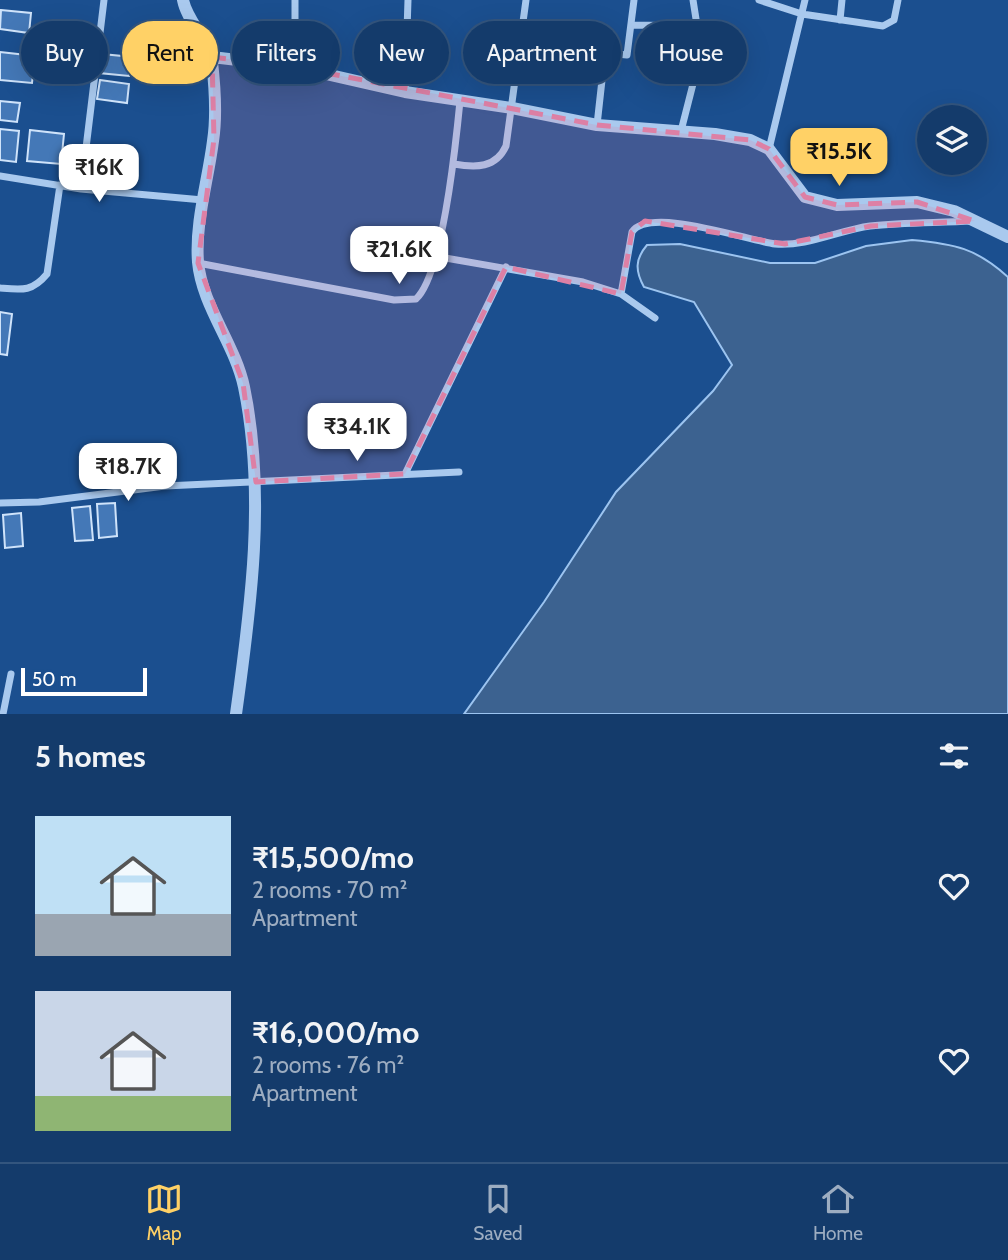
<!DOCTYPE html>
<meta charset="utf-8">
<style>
body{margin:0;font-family:Cabin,sans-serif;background:#1d4271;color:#f1f3f6;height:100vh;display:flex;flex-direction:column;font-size:26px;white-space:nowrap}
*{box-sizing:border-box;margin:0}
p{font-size:23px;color:#9dadc1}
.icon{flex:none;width:38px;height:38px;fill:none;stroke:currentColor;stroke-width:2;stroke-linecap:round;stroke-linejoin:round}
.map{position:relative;height:714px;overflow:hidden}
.panel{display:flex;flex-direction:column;background:#143b6b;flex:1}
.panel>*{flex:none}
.hud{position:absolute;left:21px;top:21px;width:966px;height:63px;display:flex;gap:14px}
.fabs{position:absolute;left:917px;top:105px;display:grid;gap:14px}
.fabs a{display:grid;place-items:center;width:70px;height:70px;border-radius:50%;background:#143b6b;box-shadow:0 7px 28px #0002,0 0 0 2px #33557e;font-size:35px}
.scale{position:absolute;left:21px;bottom:18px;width:126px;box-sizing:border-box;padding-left:7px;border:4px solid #fff;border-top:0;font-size:19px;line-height:24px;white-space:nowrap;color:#fff;-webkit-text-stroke:5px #1b4f8f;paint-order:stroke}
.price{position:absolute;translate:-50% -60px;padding:0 16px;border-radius:14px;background:#fff;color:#222;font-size:23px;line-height:46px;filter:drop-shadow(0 2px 4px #0008)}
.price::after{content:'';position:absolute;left:50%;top:42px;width:21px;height:16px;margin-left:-10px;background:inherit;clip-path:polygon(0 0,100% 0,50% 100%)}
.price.selected{background:#ffd166;color:#111}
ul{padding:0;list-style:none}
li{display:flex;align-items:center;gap:21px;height:175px;padding:0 35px}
li span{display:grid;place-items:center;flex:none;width:196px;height:140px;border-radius:0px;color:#555}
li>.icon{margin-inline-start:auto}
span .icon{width:84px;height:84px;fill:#fffc;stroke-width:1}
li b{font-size:30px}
h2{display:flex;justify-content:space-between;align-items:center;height:84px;padding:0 35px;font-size:30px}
.chip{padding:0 24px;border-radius:32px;background:#143b6b;box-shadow:0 7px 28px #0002,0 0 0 2px #33557e;font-size:24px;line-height:63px}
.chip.selected{background:#ffd166;color:#111}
.dock{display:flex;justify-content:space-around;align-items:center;height:98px;border-top:2px solid #33557e;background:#143b6b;font-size:19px;color:#9dadc1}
.dock a{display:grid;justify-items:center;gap:4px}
.dock .selected{color:#ffd166}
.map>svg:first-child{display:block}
.water{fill:#3c6290;stroke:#9cc4f0;stroke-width:2}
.building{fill:#4478b7;stroke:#cfe3fa;stroke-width:2}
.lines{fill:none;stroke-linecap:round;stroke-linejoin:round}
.minor{stroke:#a9c9ee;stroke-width:7}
.tertiary{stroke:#a9c9ee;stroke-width:12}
.marked{fill:#dd80a5;fill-opacity:0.2;stroke:#dd80a5;stroke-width:5;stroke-dasharray:14 9;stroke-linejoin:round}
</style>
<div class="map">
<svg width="1008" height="714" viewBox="0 0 1008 714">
<rect width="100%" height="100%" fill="#1b4f8f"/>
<!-- water -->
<path class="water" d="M912,240C955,244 976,248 1008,277V714H464L544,602L616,492L713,391L732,365L694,302L644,287C635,271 635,259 647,245L680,244L770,263H815L866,246Z"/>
<!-- building -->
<path class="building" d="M1,10L31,13L29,33L0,29Z
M40,31L69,34L66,59L37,56Z
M0,52L35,56L32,83L0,80Z
M102,54L132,57L129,76L99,73Z
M100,80L129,84L127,103L97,99Z
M0,101L20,103L17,122L0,120Z
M0,129L19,131L16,162L0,160Z
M30,130L64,134L61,164L27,161Z
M0,312L12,314L7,355L0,354Z
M115,503L117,536L99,538L97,504Z
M90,506L93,540L75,541L72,508Z
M21,513L23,546L5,548L3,515Z"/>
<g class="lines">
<!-- minor -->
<path class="minor" d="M759,0L802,14L883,26L894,20L898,0
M840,20L842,0
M632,25L697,26
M295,67V0
M405,92L408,0
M597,125L605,53L627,55L634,0
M681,131L693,84L699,38L693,0
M769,149L805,0
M454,164C476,168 496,168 506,146L526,0
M0,176L81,189L203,200
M81,189L104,0
M434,256L583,282L621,294L655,318
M198,263L394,300L416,299C443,274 456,142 460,101
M0,288C22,290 32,292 47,274L60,185
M621,294L632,232C649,206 746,240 775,244C806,247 840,230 870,226C903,222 938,223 972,221
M405,474L506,267
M0,503L39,502L165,486L459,472
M3,714L11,674"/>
<!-- tertiary -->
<path class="tertiary" d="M183,0C187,22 210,40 212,62C215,88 217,115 213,141C208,181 195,222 198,262C202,306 235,344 244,387C266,493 251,607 236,714
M212,57L295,67L405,92L512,108L597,125L715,134L750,140L769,149L805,197L837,205L917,202L954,211L1008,237"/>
</g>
<!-- marked area -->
<path class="marked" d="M212,57L295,67L597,125L750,140L769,149L805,197L837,205L917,202L975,221L871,226L785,244L645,221L632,232L621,294L506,267L405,474L256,482L243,383L198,263L214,139Z"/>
</svg>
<div class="fabs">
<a><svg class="icon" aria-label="layers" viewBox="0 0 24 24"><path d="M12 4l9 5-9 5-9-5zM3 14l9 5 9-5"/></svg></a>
</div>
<div class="scale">50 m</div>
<b class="price selected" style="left:839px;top:188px">₹15.5K</b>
<b class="price" style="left:99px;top:204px">₹16K</b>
<b class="price" style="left:399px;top:286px">₹21.6K</b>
<b class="price" style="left:357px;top:463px">₹34.1K</b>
<b class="price" style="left:128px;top:503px">₹18.7K</b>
<div class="hud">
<a class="chip">Buy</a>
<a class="chip selected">Rent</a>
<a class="chip">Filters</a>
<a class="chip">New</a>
<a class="chip">Apartment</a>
<a class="chip">House</a>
</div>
</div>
<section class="panel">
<h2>5 homes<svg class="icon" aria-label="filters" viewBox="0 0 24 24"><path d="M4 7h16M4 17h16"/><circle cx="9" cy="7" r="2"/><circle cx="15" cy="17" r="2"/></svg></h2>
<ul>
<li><span style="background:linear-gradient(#bfe0f5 70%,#9aa5b1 0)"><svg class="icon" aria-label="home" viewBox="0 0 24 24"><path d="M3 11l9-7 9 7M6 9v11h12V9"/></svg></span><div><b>₹15,500/mo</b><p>2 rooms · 70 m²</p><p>Apartment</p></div><svg class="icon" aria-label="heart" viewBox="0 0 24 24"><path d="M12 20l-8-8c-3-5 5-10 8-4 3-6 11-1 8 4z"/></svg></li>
<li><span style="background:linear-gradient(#c9d6e8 75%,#8fb573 0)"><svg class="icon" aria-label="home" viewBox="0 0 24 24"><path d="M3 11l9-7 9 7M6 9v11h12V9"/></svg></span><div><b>₹16,000/mo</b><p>2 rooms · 76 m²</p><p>Apartment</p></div><svg class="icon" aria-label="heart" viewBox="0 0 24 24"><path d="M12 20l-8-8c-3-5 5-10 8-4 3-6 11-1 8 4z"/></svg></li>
</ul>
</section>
<nav class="dock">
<a class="selected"><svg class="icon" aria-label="map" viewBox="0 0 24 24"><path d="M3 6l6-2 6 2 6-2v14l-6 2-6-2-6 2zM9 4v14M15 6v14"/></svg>Map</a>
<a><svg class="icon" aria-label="saved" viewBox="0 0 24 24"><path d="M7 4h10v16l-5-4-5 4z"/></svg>Saved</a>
<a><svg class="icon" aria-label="home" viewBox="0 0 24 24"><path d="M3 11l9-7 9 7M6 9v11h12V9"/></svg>Home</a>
</nav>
